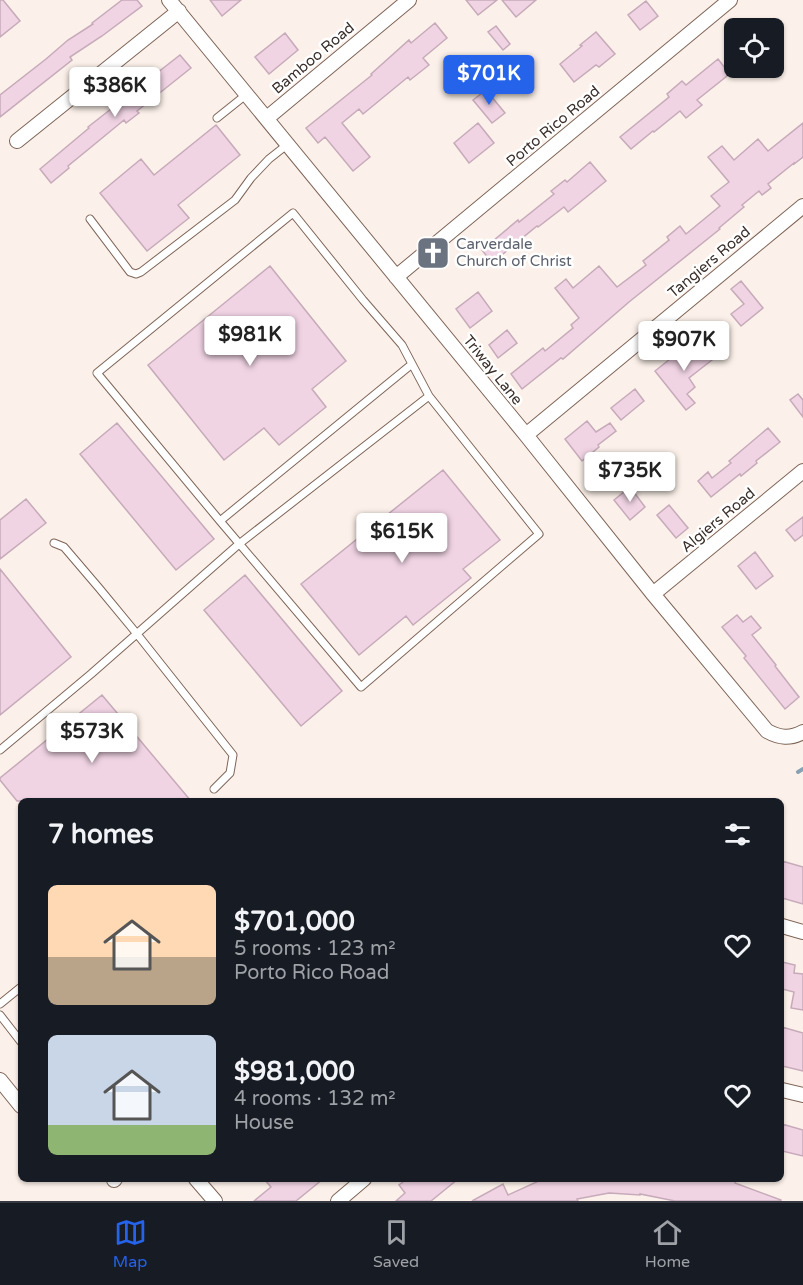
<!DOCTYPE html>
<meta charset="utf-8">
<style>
body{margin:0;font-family:"Varela Round",sans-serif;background:#20242c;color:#f1f3f6;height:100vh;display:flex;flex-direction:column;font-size:22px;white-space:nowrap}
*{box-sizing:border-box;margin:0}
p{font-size:20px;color:#9ea1a6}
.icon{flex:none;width:33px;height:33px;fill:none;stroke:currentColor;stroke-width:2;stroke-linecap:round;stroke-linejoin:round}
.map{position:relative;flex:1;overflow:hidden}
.side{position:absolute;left:18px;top:798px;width:766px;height:384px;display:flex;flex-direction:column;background:#171b24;border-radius:9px;box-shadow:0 2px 4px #0004}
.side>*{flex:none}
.buttons{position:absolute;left:724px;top:18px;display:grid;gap:12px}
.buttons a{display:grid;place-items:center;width:60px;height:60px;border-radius:9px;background:#171b24;box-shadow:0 2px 4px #0004;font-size:30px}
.price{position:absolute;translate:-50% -51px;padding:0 14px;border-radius:6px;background:#fff;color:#222;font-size:20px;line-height:39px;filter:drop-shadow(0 2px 3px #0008)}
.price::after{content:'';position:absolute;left:50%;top:36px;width:18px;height:14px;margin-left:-9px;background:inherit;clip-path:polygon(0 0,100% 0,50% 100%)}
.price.on{background:#2563eb;color:#fff}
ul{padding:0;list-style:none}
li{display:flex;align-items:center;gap:18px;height:150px;padding:0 30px}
li span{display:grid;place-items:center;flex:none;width:168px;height:120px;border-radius:9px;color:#555}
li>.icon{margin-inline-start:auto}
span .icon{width:72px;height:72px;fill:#fffc;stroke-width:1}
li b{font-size:26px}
h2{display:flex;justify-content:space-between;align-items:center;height:72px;padding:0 30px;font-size:26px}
.menu{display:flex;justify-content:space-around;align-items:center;height:84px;border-top:2px solid #363941;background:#171b24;font-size:16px;color:#9ea1a6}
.menu a{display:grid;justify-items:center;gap:3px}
.menu .on{color:#2563eb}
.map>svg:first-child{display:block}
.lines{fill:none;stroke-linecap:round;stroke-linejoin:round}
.stream{stroke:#86a2b4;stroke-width:4}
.building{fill:#f1d4e4;stroke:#c6aab9;stroke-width:1.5}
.service-casing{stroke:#7e6558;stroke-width:9}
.minor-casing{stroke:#7e6558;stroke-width:16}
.service{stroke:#fff;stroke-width:7}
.minor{stroke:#fff;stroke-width:14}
.labels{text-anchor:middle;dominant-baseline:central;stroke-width:5;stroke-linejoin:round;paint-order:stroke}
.street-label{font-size:15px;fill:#3a2f2a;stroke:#fff}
.worship-label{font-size:15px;fill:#5b616d;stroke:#fff;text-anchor:start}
</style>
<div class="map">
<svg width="803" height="1201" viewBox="0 0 803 1201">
<rect width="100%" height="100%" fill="#fcf1ea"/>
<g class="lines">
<!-- stream -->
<path class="stream" d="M798,772L803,769"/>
</g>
<!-- building -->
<path class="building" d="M0,0H3L20,21L0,37Z
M122,0H137L142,6L102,36L70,57L72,60L0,117V95L46,59L68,40L93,24L92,23Z
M210,0H241L222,16Z
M466,0H497L478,15Z
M502,0H536L516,17Z
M646,1L658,16L640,30L628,15Z
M435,23L447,38L423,58L429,65L410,80L408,77L363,114L359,109L342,123L370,157L353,171L325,137L318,143L306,128L372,75L371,74L409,40L411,43Z
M496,26L510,44L503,50L488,32Z
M596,32L615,54L599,67L596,65L574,82L560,64L582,46L580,45Z
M285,33L298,50L269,74L255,57Z
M180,55L191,68L137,111L139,113L126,123L124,120L90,148L68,166L69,168L51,183L40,169L89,128L88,127Z
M718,59L725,68H737L697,100L702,105L686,118L680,111L654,132L653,131L631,149L620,137L669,97L667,94L682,81L686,85Z
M486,90L505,113L492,123L473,100Z
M478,123L494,143L469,163L454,143Z
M803,123V157L794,164V163L768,184L771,188L762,195L759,191L742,205L744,207L719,228L720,229L629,302L563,359L561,358L522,389L511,374L543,348L545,351L573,328L571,325L579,318L555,288L566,279L573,288L599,266L617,287L646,265L643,261L669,240L667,237L680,226L686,234L720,206L711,196L729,182L708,157L722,146L734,160L758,139L768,151Z
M216,125L240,155L178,205L189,218L147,251L100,193L141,159L154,175Z
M590,162L606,181L568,212L564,207L538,227L537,226L492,263L482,250L518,220L519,222L554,194L551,191L565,180L567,182Z
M270,266L346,361L312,389L326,407L279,445L264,428L224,460L148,365Z
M741,281L763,308L741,326L731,314L744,304L731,289Z
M478,292L492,311L470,328L456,309Z
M507,330L517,343L498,358L489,345Z
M695,339L712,360L689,378L695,387L687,394L695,403L686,410L655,371Z
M635,389L644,401L621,420L611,408Z
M798,394L803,400V417L790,400Z
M587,421L596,432L610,423L616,431L598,445L599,447L582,461L565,439Z
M117,423L214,539L176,570L80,454Z
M768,428L780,442L756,461L757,463L741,476L740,474L711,497L698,481L708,472L712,478L731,463L729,461Z
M443,470L500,540L463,569L471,578L413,625L406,616L359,655L301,584Z
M630,487L645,507L630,520L614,500Z
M26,499L46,523L0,559V520Z
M669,505L688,528L676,538L657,515Z
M803,517V535L795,541L786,530Z
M755,552L773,576L756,589L738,566Z
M0,569L71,657L0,715Z
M245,575L342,691L301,726L204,610Z
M737,615L743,622L751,616L761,628L752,635L776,665L775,666L799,697L785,709L744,658L746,656L722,627Z
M102,695L191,801H17L0,780V778Z
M782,861L803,867V904L782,898Z
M782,962L795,965L794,973L803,974V1010L791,1008L794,992L782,989Z
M782,1027L803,1033V1071L782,1066Z
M782,1124L803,1130V1156L782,1151Z
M264,1179H323L296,1201H254L271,1187Z
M407,1179H458L431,1201H396L405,1193L399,1185Z
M543,1179H736L735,1183L781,1200V1201H675L640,1194V1195L609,1193L577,1199L578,1201H472L503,1184L508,1195Z"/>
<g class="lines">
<defs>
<path id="service" d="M217,118L247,94
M293,213L363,300L402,345L429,396L539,534L361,687L220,521L97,373Z
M90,219L130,272L136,274L141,272L235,200L251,178L269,159L288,144
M220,521L412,364
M54,543L64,547L99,588L137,634L233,755L230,773L214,789
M0,750L91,674L239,544L429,396
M0,1004L21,987
M0,1015L21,1042"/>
<path id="minor" d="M169,0L526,435L653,594L767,731C780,738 790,739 803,732
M267,118L409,0
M17,141L179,11
M396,277L730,0
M526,435L803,206
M653,594L803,471
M782,926L803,932
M0,1080L21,1106
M782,1090L803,1095
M196,1179L215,1201
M114,1180L115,1179
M338,1201L364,1179"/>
</defs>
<!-- service casing -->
<use href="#service" class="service-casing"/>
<!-- minor casing -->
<use href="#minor" class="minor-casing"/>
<!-- service -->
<use href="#service" class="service"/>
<!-- minor -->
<use href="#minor" class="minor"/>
</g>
<!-- icons -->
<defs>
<symbol id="church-square" viewBox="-11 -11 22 22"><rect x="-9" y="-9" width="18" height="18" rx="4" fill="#6b7280" stroke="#fff"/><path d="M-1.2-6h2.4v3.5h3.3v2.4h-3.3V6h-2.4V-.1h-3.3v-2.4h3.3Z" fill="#fff"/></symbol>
</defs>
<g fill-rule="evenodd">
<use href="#church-square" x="414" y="234" width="38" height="38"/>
</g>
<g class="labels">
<!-- street labels -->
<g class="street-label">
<text transform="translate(313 58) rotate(-40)">Bamboo Road</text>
<text transform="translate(553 126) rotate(-40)">Porto Rico Road</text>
<text transform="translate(709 262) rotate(-40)">Tangiers Road</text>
<text transform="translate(493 370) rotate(51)">Triway Lane</text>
<text transform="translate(718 520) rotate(-40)">Algiers Road</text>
</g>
<!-- worship labels -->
<g class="worship-label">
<text x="456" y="244">Carverdale<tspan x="456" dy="17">Church of Christ</tspan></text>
</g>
</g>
</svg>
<div class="buttons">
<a><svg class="icon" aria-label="locate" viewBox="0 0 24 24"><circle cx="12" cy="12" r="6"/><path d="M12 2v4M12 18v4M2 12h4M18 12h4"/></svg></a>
</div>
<b class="price on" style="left:489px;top:106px">$701K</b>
<b class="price" style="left:115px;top:118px">$386K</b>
<b class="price" style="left:250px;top:367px">$981K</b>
<b class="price" style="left:684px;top:372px">$907K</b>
<b class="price" style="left:630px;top:503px">$735K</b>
<b class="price" style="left:402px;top:564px">$615K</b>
<b class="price" style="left:92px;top:764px">$573K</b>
<section class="side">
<h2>7 homes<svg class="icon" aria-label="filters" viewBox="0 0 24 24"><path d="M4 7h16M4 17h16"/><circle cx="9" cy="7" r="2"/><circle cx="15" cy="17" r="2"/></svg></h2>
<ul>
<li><span style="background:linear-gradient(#ffd9b3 60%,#b9a48a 0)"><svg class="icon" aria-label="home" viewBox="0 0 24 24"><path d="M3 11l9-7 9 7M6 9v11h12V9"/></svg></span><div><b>$701,000</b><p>5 rooms · 123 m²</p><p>Porto Rico Road</p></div><svg class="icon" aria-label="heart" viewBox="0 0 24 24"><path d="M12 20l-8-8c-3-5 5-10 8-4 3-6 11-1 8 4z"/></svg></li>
<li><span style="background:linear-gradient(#c9d6e8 75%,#8fb573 0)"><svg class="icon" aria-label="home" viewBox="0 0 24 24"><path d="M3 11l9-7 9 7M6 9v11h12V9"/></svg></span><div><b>$981,000</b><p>4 rooms · 132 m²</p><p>House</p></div><svg class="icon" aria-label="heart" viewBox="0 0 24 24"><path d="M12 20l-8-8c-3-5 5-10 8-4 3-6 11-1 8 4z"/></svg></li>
</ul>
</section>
</div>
<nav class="menu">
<a class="on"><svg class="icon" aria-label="map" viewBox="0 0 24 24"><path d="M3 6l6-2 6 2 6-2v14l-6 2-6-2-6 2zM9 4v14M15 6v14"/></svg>Map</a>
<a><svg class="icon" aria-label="saved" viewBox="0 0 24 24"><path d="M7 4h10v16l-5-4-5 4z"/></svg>Saved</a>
<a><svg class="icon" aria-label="home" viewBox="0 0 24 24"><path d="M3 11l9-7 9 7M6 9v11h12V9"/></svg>Home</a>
</nav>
